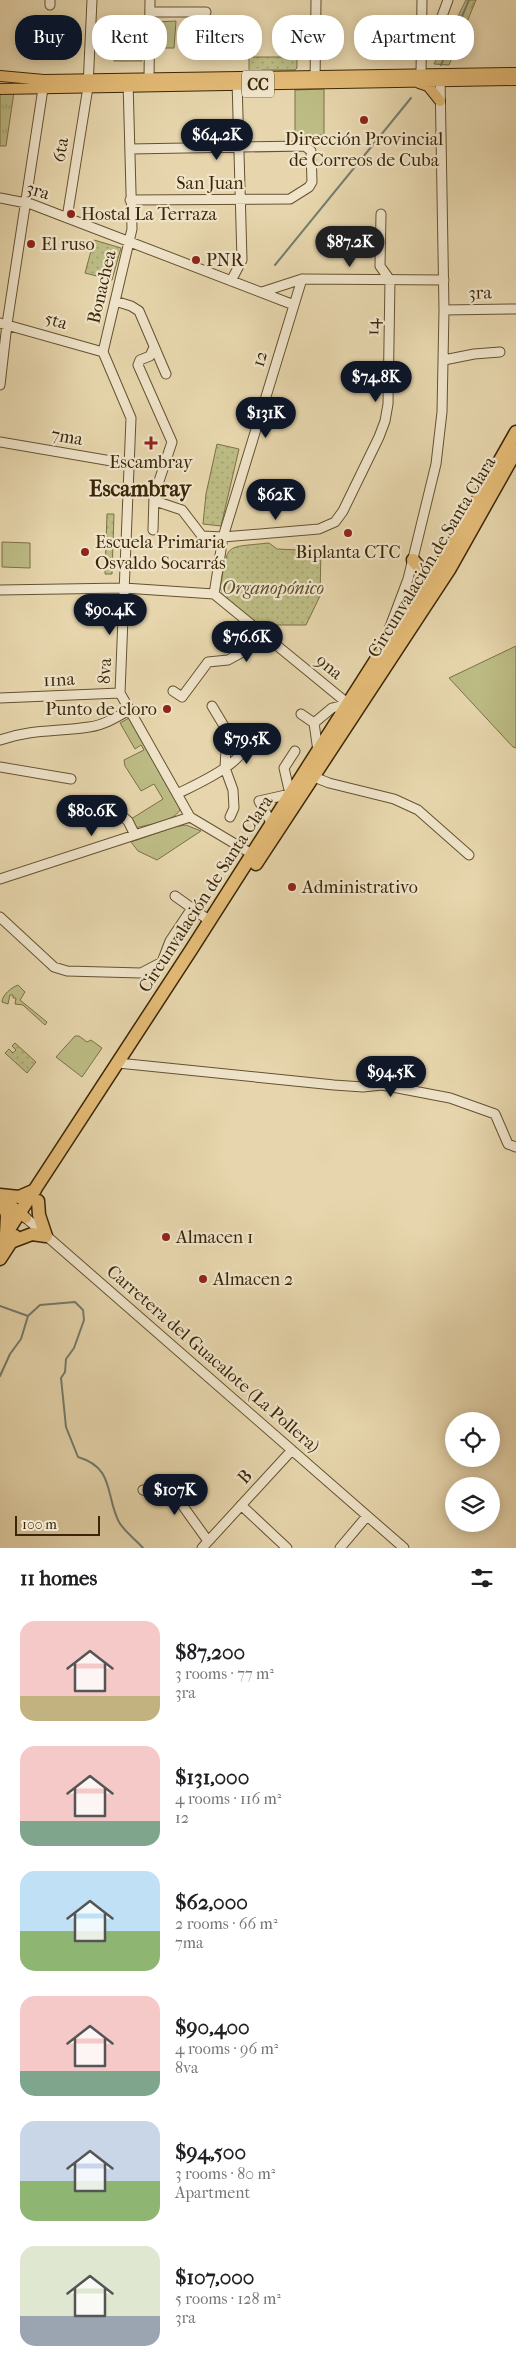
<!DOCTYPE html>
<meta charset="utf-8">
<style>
body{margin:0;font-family:"IM FELL French Canon",serif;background:#f2f2f2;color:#202124;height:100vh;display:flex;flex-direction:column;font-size:19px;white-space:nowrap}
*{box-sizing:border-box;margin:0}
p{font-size:16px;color:#757577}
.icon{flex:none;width:28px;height:28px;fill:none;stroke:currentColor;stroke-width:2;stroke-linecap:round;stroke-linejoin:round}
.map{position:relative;height:1548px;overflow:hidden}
.drawer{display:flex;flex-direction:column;background:#fff;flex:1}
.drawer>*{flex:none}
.top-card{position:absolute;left:15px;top:15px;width:486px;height:45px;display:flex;gap:10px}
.tools{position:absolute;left:445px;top:1412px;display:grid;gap:10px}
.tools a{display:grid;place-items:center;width:55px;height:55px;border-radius:50%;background:#fff;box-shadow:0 2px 12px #0003;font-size:25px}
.scale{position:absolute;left:15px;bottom:12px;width:85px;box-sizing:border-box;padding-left:5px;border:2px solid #3a2607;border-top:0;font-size:14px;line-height:18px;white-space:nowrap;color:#3a2607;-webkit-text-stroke:4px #efe4ca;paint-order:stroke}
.price{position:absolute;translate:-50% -42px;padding:0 11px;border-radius:18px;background:#111827;color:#fff;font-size:16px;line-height:32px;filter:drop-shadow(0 1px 2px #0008)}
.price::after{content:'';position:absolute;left:50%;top:30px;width:15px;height:11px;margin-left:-8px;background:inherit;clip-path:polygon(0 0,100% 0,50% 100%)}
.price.active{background:#222;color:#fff}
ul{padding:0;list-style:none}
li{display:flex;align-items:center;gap:15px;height:125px;padding:0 20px}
li span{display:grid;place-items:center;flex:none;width:140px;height:100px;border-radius:15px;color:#555}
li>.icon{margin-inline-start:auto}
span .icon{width:60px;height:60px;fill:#fffc;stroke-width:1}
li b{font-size:21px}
h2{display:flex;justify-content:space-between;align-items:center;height:60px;padding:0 20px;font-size:21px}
.chip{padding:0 18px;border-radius:20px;background:#fff;box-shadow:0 2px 12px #0003;font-size:18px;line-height:45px}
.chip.active{background:#111827;color:#fff}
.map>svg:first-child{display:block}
.grass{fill:#bdbc85;stroke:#7c7146}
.forest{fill:url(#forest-firs);stroke:#7c7146}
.park{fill:url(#park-tufts);stroke:#7c7146}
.garden{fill:url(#garden-dots);stroke:#7c7146}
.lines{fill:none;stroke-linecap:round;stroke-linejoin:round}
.stream{stroke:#737d6e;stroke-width:2}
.minor-casing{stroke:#655230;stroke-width:11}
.major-casing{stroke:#3a2607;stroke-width:12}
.highway-casing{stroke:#3a2607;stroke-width:15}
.minor{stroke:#efe4ca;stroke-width:9}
.major{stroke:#e4bb76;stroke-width:10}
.highway{stroke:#e4bb76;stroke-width:12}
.poi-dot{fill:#8f2418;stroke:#efe4ca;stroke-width:2}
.labels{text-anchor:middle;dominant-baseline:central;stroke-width:4.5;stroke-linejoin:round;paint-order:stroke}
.shield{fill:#efe4ca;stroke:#705f42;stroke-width:1}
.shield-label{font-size:16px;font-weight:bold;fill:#3a2607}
.poi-label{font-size:18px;fill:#3a2607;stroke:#efe4ca;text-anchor:start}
.street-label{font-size:18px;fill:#3a2607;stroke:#efe4ca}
.park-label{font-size:18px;font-style:italic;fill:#5b4c26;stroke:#efe4ca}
.district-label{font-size:22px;font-weight:bold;fill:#3a2607;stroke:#efe4ca}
</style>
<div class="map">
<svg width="516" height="1548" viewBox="0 0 516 1548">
<defs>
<pattern id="forest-firs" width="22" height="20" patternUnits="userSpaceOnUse" patternTransform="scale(1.25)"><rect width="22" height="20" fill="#bdbc85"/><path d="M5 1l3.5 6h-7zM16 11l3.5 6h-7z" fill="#a3a171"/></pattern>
<pattern id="park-tufts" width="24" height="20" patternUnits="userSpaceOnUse" patternTransform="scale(1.25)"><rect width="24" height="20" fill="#bdbc85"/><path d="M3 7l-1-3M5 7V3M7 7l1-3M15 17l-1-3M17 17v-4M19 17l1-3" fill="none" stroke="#a3a171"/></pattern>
<pattern id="garden-dots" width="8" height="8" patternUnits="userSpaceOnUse" patternTransform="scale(1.25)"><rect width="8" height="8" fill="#bdbc85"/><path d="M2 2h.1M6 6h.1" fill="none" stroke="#a3a171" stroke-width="1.8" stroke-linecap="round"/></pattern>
</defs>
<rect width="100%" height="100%" fill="#e7d6ad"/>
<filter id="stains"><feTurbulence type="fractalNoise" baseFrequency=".004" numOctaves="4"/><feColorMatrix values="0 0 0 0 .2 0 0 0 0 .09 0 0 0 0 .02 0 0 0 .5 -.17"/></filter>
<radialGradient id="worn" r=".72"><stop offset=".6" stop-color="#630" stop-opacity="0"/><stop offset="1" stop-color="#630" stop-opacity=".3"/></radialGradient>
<!-- grass -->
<path class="grass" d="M176,21L174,48H154L153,25L157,22Z
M324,89V135H295V90Z
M2,542L30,543V568L2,567Z
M516,646V748L513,747L449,678Z
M129,718L179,803L180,810C172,823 149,824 135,828L131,819L163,799L154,784L141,791L125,766L124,760L144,750L141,745L135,749L120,723Z
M186,825L201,831L157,860L138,851L131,842L174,827Z
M18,985L25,992L20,1000L47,1022L45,1025L23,1005L15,1004L16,998H13V995H10L8,1004L2,1002C2,995 12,987 18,985Z
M75,1036H79L87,1042L91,1040L102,1048L82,1077L56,1057Z"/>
<!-- forest -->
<path class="forest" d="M466,0H476L449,65L434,64Z"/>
<!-- park -->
<path class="park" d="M0,92H14L6,146H0Z"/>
<!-- garden -->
<path class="garden" d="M114,41H142V61H114Z
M249,57H297V68L295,70H263L249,73Z
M94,240L121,248L112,280L85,273Z
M217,444L239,449L221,526L203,524L206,494Z
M107,514H114L112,574H105Z
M269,543L277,549L321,551L320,596L306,625H258L225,598L220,588C229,542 222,548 269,543Z
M15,1043L36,1062L27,1073L5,1053L9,1049L13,1053L16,1050L12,1046Z"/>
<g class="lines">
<!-- stream -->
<path class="stream" d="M441,65L469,0
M275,265L411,98
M0,1306L28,1316L40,1305L75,1302L83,1310L84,1320L74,1348L66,1359L65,1372L61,1378L66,1427L78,1457C115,1468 105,1495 119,1522C124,1531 136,1540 143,1548
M0,1376L10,1354L21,1339L28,1316"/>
<defs>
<path id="minor" d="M50,5V0
M150,12H206
M422,26L441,19L448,0
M421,74L422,0
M149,78L150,0
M315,83L316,0
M130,149L305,146L311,151L312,182L309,187L290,199L130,200
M0,198L31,204L294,305
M67,218L88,87L92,0
M231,281L242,260L237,80
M262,292L302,279L444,280
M115,301L131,306L139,311L166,374
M444,310L516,309
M0,323L103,352
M103,352L131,418L120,693L190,817L252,854
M103,352L132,229L128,81
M444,360L474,354L500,352
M0,385L7,324L44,82
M0,442L129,464
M155,501L182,510L202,536L223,537L319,529L335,522L343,511L379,437L385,421L388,404L390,280L380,266L381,214
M153,530L154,496L172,442L138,365L140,360L150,356L154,347
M0,590L124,588L214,594L352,707
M214,594L223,537L302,279
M232,636L246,650
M385,640L408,579L436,464L442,412L444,310L440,76
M173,691L182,697L208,662L228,660L268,638
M0,698L120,693
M212,706L227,731L225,768L233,790L234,808L230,817
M301,714L314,723
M0,740C31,729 58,732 89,727C104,725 117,717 129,710
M318,751L314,723L332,708L348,704
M0,767L71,779
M314,777L329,783L394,799L418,810L469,855
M177,794C199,783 243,764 249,740C242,731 238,730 227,731
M99,821L107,811H116L128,821L135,835
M272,824L259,801L290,794L284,768L295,751
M0,879L190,817
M175,896L210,921
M0,917L54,967L67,971L141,973L162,962L170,941L192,908
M118,1063L334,1085L363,1087L382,1085L450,1098L495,1114L508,1144L516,1147
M26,1218L404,1548
M143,1490L180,1502L208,1541
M241,1505L287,1548
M202,1548L292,1450
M340,1548L367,1516"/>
<path id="major" d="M0,76L44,80L516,73
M419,83L428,86L440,101
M0,89L516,80
M1,1196L26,1218"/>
<path id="highway" d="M413,560L420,568L432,569L440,566
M256,864L449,570L516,451
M0,1195L7,1215L6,1234
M0,1195L19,1197L35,1190
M11,1242L32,1234L46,1236L39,1215L38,1201
M0,1243L191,950L379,655L440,566L516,432
M0,1259L15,1236"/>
</defs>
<!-- minor casing -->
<use href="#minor" class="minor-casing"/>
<!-- major casing -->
<use href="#major" class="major-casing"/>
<!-- highway casing -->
<use href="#highway" class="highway-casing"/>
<!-- minor -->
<use href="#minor" class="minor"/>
<!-- major -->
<use href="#major" class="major"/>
<!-- highway -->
<use href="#highway" class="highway"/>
</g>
<!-- markers -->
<g class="poi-dot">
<circle cx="364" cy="120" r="5"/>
<circle cx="71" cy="214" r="5"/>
<circle cx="31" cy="244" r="5"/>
<circle cx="196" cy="260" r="5"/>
<path d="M148.5 435.5h5v5h5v5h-5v5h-5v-5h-5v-5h5z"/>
<circle cx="348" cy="533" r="5"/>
<circle cx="85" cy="552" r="5"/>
<circle cx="167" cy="709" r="5"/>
<circle cx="292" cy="887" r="5"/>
<circle cx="166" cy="1237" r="5"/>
<circle cx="203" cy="1279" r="5"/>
</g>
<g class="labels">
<!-- shield labels -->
<rect class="shield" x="242" y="70.5" width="32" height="27" rx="4"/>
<g class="shield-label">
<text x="258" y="84">CC</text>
</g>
<!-- poi labels -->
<g class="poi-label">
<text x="364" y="139" text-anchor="middle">Dirección Provincial<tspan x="364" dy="21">de Correos de Cuba</tspan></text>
<text x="81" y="214">Hostal La Terraza</text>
<text x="41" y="244">El ruso</text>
<text x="206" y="260">PNR</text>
<text x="151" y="462" text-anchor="middle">Escambray</text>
<text x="95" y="542">Escuela Primaria<tspan x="95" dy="21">Osvaldo Socarrás</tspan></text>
<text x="348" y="552" text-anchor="middle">Biplanta CTC</text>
<text x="157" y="709" text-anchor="end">Punto de cloro</text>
<text x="302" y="887">Administrativo</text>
<text x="176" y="1237">Almacen 1</text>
<text x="213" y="1279">Almacen 2</text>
</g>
<!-- street labels -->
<g class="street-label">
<text transform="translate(61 150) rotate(-81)">6ta</text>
<text x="210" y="183">San Juan</text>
<text transform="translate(38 191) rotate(17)">3ra</text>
<text transform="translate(102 287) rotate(-77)">Bonachea</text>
<text transform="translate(480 293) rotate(-1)">3ra</text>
<text transform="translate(56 321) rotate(17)">5ta</text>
<text transform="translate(373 327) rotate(-89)">14</text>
<text transform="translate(260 359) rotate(-73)">12</text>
<text transform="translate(67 437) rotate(10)">7ma</text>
<text transform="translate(432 557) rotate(-59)">Circunvalación de Santa Clara</text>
<text transform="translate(329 667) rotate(39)">9na</text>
<text transform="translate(105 671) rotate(-88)">8va</text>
<text transform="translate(59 680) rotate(-3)">11na</text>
<text transform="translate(206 894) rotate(-57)">Circunvalación de Santa Clara</text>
<text transform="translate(213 1359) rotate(41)">Carretera del Guacalote (La Pollera)</text>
<text transform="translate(245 1477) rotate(-48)">B</text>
</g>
<!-- park labels -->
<g class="park-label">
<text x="273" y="588">Organopónico</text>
</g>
<!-- district labels -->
<g class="district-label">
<text x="140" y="489">Escambray</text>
</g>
</g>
<rect width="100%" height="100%" filter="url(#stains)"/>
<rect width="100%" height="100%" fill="url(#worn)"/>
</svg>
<div class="tools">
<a><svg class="icon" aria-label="locate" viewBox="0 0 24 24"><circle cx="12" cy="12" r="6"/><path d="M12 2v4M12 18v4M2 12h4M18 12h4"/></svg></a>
<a><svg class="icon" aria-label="layers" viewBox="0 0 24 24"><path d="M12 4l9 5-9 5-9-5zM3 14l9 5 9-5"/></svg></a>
</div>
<div class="scale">100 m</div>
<b class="price" style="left:217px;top:161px">$64.2K</b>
<b class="price active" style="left:350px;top:268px">$87.2K</b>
<b class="price" style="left:376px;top:403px">$74.8K</b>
<b class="price" style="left:266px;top:439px">$131K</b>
<b class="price" style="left:276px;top:521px">$62K</b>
<b class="price" style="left:110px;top:636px">$90.4K</b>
<b class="price" style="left:247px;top:663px">$76.6K</b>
<b class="price" style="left:247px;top:765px">$79.5K</b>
<b class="price" style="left:92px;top:837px">$80.6K</b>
<b class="price" style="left:391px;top:1098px">$94.5K</b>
<b class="price" style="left:175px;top:1516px">$107K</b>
<div class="top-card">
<a class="chip active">Buy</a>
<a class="chip">Rent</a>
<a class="chip">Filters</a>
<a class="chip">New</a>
<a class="chip">Apartment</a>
</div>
</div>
<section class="drawer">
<h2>11 homes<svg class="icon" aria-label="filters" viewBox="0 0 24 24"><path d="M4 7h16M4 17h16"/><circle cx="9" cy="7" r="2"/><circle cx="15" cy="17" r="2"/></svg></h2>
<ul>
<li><span style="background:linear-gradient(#f6c9c9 75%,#c2b280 0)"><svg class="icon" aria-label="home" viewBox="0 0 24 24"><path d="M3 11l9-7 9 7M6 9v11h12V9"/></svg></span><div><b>$87,200</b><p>3 rooms · 77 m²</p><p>3ra</p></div></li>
<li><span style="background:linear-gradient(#f6c9c9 75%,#7fa58c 0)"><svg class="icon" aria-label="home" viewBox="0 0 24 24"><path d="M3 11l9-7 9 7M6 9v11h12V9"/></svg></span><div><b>$131,000</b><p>4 rooms · 116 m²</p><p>12</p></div></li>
<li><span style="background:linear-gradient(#bfe0f5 60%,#8fb573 0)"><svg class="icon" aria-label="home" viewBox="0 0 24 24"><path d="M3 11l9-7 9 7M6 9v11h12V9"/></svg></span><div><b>$62,000</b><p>2 rooms · 66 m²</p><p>7ma</p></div></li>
<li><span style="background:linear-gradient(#f6c9c9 75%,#7fa58c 0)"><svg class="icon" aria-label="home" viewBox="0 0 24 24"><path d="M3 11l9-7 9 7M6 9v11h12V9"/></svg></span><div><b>$90,400</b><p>4 rooms · 96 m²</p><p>8va</p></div></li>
<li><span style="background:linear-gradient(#c9d6e8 60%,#8fb573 0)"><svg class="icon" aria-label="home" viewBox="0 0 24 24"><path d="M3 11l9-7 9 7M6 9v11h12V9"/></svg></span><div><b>$94,500</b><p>3 rooms · 80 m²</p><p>Apartment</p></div></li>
<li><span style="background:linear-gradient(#dfe7d0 70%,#9aa5b1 0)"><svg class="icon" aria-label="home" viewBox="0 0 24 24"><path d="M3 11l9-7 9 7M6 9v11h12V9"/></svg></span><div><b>$107,000</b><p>5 rooms · 128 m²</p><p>3ra</p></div></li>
</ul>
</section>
